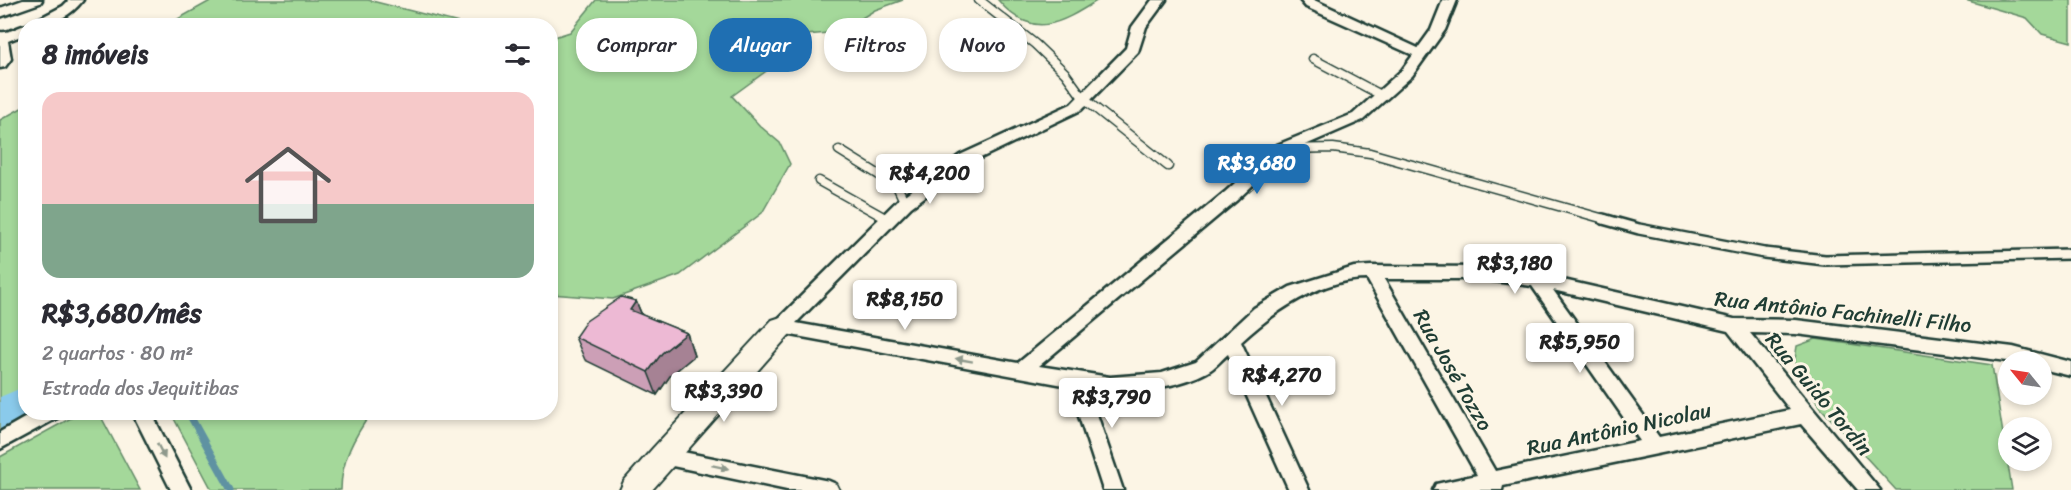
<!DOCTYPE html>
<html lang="pt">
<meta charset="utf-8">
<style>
body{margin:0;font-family:Sriracha,sans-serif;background:#f7f7f7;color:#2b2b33;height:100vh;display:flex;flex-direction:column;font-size:22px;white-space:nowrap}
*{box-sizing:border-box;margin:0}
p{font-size:20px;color:#7c7c81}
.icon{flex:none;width:33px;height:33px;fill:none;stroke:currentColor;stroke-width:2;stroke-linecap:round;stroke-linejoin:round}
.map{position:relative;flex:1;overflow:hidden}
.panel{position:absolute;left:18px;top:18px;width:540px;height:402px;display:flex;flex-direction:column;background:#fff;border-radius:24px;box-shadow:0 3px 9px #0003}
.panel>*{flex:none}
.top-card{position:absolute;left:576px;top:18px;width:570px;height:54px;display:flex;gap:12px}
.needle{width:39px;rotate:300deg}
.controls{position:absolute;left:1998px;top:351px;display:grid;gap:12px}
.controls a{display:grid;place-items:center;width:54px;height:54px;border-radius:50%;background:#fff;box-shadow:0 3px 9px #0003;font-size:30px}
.price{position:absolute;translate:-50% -51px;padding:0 14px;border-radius:6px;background:#fff;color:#222;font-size:20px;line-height:39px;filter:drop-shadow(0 2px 3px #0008)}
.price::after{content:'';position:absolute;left:50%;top:36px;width:18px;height:14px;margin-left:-9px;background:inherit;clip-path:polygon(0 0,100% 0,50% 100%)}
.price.selected{background:#1f6fb2;color:#fff}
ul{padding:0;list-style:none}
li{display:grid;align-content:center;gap:12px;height:318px;padding:0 24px}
li span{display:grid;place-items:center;height:186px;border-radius:18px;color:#555}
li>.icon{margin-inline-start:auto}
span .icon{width:108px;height:108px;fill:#fffc;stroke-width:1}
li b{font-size:26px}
h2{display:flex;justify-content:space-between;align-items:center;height:72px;padding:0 24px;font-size:26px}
.pill{padding:0 21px;border-radius:24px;background:#fff;box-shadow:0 3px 9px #0003;font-size:21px;line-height:54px}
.pill.selected{background:#1f6fb2;color:#fff}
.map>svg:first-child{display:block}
.green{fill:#a4d89a;stroke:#628a67;stroke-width:1.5}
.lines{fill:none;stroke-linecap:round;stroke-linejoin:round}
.stream{stroke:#5f92a2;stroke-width:7}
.river{fill:#8acaeb;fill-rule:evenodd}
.lane-far1-casing{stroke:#1f3d34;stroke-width:11}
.lane-casing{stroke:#1f3d34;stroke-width:14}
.street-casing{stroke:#1f3d34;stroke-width:5}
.secondary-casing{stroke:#1f3d34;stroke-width:4}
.lane-far1{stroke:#fcf5e5;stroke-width:8}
.lane{stroke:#fcf5e5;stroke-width:9}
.street{fill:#fcf5e5;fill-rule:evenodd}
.secondary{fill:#fcf5e5;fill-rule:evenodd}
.wall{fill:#cc9fb6;stroke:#1f3d34;stroke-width:1.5}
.shaded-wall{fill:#a68294;stroke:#1f3d34;stroke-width:1.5}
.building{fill:#edb9d4;stroke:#1f3d34;stroke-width:1.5}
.oneway{fill:#8e998c}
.labels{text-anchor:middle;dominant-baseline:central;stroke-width:6;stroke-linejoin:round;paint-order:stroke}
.street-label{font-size:21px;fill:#1f3d34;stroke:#fcf5e5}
</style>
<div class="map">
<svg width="2071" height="490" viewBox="0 0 2071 490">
<rect width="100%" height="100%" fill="#fcf5e5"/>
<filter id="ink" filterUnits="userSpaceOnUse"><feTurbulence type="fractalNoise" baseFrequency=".0167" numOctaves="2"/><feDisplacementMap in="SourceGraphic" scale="12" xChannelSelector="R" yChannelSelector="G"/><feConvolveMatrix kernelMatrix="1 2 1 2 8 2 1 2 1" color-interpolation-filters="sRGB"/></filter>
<g filter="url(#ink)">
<!-- green -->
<path class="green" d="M212,0H368L467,25H167Z
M596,0H903L875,10L839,32L806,35L780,61L732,96L760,126L780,143L790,164L762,213L680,275L613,299L551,294V38L570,32Z
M998,0H1098C1060,24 1032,41 998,0Z
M1965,0H2071V42L2042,34L2027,18Z
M25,106L26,412L29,413L0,428V120Z
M1816,339L1992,365L2012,490H1896L1819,406L1794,366L1797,346Z
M80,413H99L140,490H0V457Z
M171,413H371C355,436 341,460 341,490H212Z"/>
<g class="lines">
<!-- stream -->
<path class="stream" d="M188,412L231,490"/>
<!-- river -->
<path class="river" d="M26,386V412H42L41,415L15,429L0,435V397Z"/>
<defs>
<path id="lane-far1" d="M979,0L1035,44L1065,73L1084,99L1168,166
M1313,59L1381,95
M1288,149L1333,148L1370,153L1608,220
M839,150L897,186L905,203
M819,181L887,219"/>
<path id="lane" d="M1603,219L1639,229L1764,253L1825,260L2071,254"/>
<path id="street" d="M23,0H42L40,3L0,17V8Z
M69,0H83C69,19 48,26 26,26V34L8,41L11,59L5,67L0,68V32C9,34 18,26 27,25L63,6Z
M1152,0H1166L1146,27L1138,52L1081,110L970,163L911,207L796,323L1018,363L1225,192L1277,145L1353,114L1402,70L1413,55L1306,7L1300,0H1314L1418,48L1431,30L1443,0H1457L1445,30L1412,76L1363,120L1287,153L1237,200L1039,366L1110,377L1162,373L1196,362L1254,308L1290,287L1354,267L1371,266L1479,267L1537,274L1734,319L1796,320L2013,347L2071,362V376L2042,369V362H2015L1796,334L1750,333L1880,490H1858L1801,424L1503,486L1502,490H1433L1436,484L1477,475L1367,279C1321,279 1273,312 1241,342L1309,490H1289L1228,354C1222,359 1215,368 1207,372C1174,390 1125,393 1088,388L1123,490H1103L1069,386L775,332L772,327L775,322L899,199L960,155L1071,104L1126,48L1132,27ZM1384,279H1479L1532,286L1640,441L1495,471ZM1553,290L1728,331L1790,410L1659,437Z
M35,412H61L59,417L0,449V432Z
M132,412H151L191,490H171Z
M663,448L829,481L836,484L839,490H787L663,464L656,462L653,456L656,450Z"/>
<path id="secondary" d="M781,317L790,320L794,327L790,334L652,490H620L624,481L653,448L772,320Z"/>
</defs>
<!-- lane-far1 casing -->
<use href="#lane-far1" class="lane-far1-casing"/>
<!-- lane casing -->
<use href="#lane" class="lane-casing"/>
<!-- street casing -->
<use href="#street" class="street-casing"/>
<!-- secondary casing -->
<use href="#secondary" class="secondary-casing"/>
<!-- lane-far1 -->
<use href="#lane-far1" class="lane-far1"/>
<!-- lane -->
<use href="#lane" class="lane"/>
<!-- street -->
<use href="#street" class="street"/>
<!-- secondary -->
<use href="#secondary" class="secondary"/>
</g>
<!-- wall -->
<path class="wall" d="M636,301L642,315L687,333L694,356L670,376L657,395L585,360L575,337Z"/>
<!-- shaded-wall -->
<path class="shaded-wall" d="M636,301L645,323L630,310Z
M687,333L694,356L670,376L657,395L648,372L662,353Z"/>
<!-- building -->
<path class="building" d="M621,297L636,301L630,310L687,333L662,353L648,372L575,337L586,321Z"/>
<!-- one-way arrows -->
<defs><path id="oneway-solid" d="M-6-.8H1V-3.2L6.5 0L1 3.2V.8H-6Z" transform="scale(1.5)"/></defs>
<g class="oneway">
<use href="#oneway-solid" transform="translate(964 360) rotate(-170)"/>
<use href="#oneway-solid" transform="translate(161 451) rotate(63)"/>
<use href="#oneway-solid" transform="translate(720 467) rotate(12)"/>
</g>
</g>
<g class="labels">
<!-- street labels -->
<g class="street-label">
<text transform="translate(1843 312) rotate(6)">Rua Antônio Fachinelli Filho</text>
<text transform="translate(1453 370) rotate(60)">Rua José Tozzo</text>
<text transform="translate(1819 394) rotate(50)">Rua Guido Tordin</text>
<text transform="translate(1619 429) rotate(-12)">Rua Antônio Nicolau</text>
</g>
</g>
</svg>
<div class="controls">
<a><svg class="needle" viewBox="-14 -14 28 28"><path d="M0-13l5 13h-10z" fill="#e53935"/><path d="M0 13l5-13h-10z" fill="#7c7c81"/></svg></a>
<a><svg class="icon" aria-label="layers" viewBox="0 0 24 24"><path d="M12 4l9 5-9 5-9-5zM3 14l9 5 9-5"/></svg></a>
</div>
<b class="price selected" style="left:1257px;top:195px">R$3,680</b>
<b class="price" style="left:930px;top:205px">R$4,200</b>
<b class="price" style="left:1515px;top:295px">R$3,180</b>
<b class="price" style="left:905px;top:331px">R$8,150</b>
<b class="price" style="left:1580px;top:374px">R$5,950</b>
<b class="price" style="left:1282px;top:407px">R$4,270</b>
<b class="price" style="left:724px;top:423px">R$3,390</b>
<b class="price" style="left:1112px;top:429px">R$3,790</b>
<div class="top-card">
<a class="pill">Comprar</a>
<a class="pill selected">Alugar</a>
<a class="pill">Filtros</a>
<a class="pill">Novo</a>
</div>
<section class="panel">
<h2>8 imóveis<svg class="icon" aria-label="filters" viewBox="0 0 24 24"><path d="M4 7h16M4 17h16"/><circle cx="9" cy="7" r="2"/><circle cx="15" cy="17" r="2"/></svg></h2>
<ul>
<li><span style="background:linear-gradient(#f6c9c9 60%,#7fa58c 0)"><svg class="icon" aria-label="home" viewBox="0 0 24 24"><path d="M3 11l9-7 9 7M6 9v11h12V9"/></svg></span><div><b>R$3,680/mês</b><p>2 quartos · 80 m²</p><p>Estrada dos Jequitibas</p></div></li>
</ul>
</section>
</div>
